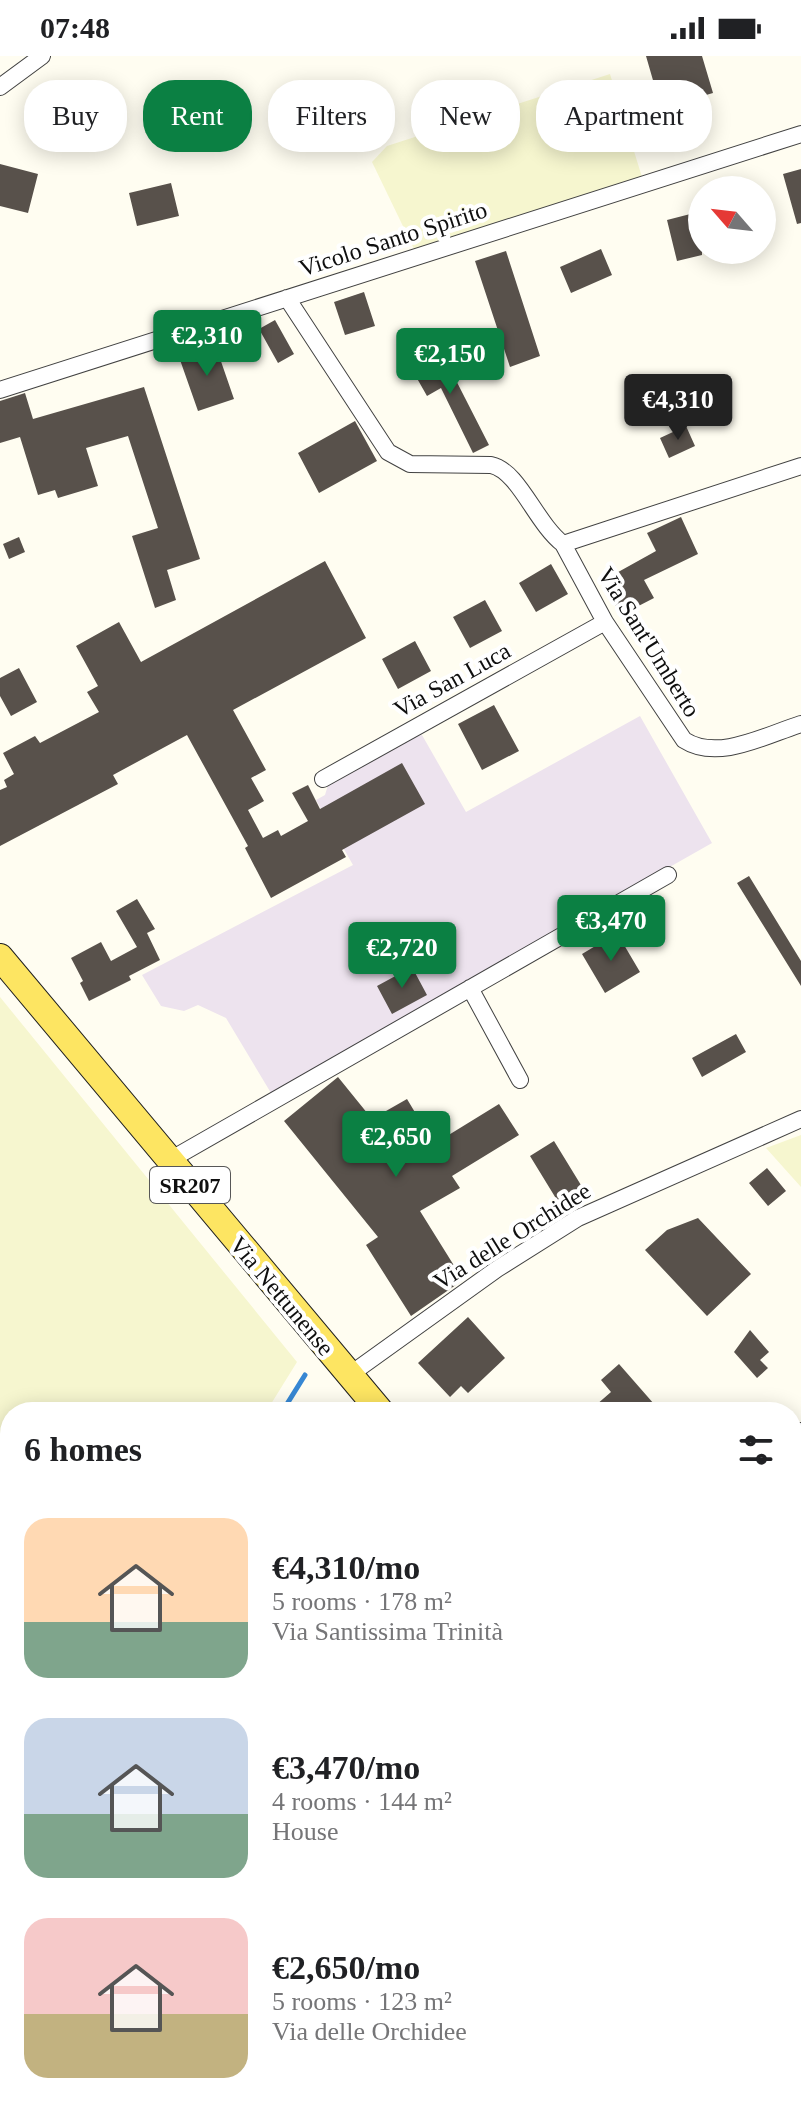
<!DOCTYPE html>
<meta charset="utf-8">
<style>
body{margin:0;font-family:"Times New Roman",serif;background:#f6f6f6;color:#202124;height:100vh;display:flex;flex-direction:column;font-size:30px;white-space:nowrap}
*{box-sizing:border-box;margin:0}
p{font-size:26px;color:#757577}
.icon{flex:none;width:44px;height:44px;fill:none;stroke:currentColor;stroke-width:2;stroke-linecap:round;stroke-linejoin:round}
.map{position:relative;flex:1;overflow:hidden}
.drawer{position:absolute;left:0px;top:1346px;width:802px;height:714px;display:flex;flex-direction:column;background:#fff;border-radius:32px 32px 0 0;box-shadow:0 4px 20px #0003}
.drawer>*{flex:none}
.guide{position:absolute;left:24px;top:24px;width:754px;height:72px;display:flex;gap:16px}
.needle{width:52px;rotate:298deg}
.controls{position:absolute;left:688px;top:120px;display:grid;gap:16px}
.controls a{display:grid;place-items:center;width:88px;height:88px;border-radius:50%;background:#fff;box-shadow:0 4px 20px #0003;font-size:40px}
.price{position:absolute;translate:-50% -68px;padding:0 18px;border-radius:8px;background:#0b8043;color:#fff;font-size:26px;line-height:52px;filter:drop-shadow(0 2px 4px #0008)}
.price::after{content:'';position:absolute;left:50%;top:48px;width:24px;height:18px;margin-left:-12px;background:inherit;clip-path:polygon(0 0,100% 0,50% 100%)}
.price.selected{background:#222;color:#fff}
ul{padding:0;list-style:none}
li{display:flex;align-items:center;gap:24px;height:200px;padding:0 24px}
li span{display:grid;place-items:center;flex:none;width:224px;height:160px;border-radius:24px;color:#555}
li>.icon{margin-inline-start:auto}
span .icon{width:96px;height:96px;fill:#fffc;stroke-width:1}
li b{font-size:34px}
h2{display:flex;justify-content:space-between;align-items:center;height:96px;padding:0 24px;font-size:34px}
.chip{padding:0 28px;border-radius:32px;background:#fff;box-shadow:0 4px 20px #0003;font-size:28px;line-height:72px}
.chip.selected{background:#0b8043;color:#fff}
.status{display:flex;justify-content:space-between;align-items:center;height:56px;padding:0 40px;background:#fff;direction:ltr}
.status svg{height:22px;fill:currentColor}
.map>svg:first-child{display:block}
.industrial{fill:#ede3ee}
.farmland{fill:#f6f6cf}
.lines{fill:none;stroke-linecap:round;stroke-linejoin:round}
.stream{stroke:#3787d3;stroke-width:5}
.building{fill:#58514b}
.service-casing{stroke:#424242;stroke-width:10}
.minor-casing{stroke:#424242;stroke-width:18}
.tertiary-casing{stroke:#424242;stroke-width:22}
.primary-casing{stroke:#202020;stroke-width:28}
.service{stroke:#fff;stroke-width:8}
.minor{stroke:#fff;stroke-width:16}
.tertiary{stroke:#fff;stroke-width:20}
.primary{stroke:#fde562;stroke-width:26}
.labels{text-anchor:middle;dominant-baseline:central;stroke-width:8;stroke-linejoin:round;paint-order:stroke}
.shield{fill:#fff;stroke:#575757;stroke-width:2}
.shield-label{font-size:22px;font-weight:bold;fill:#0f0f0f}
.street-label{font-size:24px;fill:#0f0f0f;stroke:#fff}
</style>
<div class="status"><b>07:48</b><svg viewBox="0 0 49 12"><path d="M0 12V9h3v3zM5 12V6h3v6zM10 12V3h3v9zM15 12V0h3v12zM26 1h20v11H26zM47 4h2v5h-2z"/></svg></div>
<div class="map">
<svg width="801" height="2059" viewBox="0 0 801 2059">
<rect width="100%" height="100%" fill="#fffdf1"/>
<!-- industrial -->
<path class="industrial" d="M640,660L712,787L271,1037L226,962L198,949L184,955L161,950L142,919L353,809L316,744L325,739L328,729L410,682L422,679L466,756Z"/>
<!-- farmland -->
<path class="farmland" d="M610,18L642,121L414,193L372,106L387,90Z
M0,941L297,1306L266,1356H10V1780L0,1800Z
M801,1079V1131L766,1092Z
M10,1905V2050H537L533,2059H0V1924Z
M615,2050H711L707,2059H610Z"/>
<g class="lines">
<!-- stream -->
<path class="stream" d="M282,1356L305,1319
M0,1860L10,1836"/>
</g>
<!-- building -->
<path class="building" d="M646,0H702L713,37L661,52Z
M336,66L341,82L321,89L315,74Z
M0,108L38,118L28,157L0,150Z
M801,113V167L797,168L783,118Z
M171,127L179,160L137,170L129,137Z
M702,155V199L677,205L667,164Z
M601,193L612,219L571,237L560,211Z
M506,195L540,300L510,311L475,205Z
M364,236L375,270L345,279L334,246Z
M275,264L294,298L278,307L259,273Z
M215,288L234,343L198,355L179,301Z
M440,293L489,389L473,397L441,332L427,340L410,310Z
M144,331L200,503L167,514L176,544L155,552L132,480L158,472L128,380L86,392L98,430L58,442L55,434L38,439L20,381L0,387V345L25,337L33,363Z
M355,365L377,405L319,437L298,397Z
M686,370L695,390L669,402L660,382Z
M681,461L698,498L644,524L654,542L621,559L602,525L656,495L647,477Z
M19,481L25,496L9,503L3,488Z
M325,505L366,582L233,654L266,714L251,722L264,745L248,754L263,782L278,774L281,780L308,765L292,737L308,729L320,753L402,707L425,748L342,794L346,801L271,842L245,792L248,790L187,679L113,719L118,728L0,790V734L7,731L4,724L14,718L3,697L35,680L40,687L99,656L87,636L98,630L76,590L119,566L141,606Z
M551,508L568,538L536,556L519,527Z
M485,544L502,575L470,592L453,561Z
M415,585L431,615L398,633L382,603Z
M19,612L37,646L11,660L0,640V622Z
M494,649L519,695L482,714L458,668Z
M749,820L801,905V930L737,827Z
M137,843L155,873L147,877L160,904L129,920L131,924L89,945L80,927L83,925L71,902L101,886L111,905L137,891L116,855Z
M383,866L393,887L370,899L360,878Z
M617,877L640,916L605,937L582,898Z
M412,911L427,939L392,958L377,930Z
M736,978L746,996L702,1021L692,1002Z
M338,1021L372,1063L407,1043L434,1088L499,1048L519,1079L452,1120L460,1132L420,1155L463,1224L411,1260L366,1189L378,1181L284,1065Z
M554,1085L584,1134L560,1149L530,1100Z
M767,1112L786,1135L768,1150L749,1127Z
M698,1162L751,1218L707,1260L645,1194L667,1174Z
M468,1261L505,1302L468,1337L461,1330L450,1341L418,1307Z
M750,1274L769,1296L760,1304L768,1312L757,1322L734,1296Z
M619,1308L661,1356H588L611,1336L601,1324Z"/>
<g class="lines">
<defs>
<path id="service" d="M792,1535L801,1546"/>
<path id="minor" d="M0,31L42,0
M287,242L388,396L410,408L491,409C519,415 535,466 563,488L801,410
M0,334L801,78
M563,488L605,566L684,684C718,706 766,679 801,668
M323,723L605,566
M470,932L520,1024
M170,1104L668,819
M348,1320L497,1213L578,1162L801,1063
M792,1383L801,1375
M5,1869L10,1871
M593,2059L597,2050"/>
<path id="tertiary" d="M792,1934L801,1919
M728,2059L733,2050"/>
<path id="primary" d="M0,901L381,1356
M792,1760L801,1766"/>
</defs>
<!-- service casing -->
<use href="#service" class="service-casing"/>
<!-- minor casing -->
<use href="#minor" class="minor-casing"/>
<!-- tertiary casing -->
<use href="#tertiary" class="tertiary-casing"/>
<!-- primary casing -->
<use href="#primary" class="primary-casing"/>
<!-- service -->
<use href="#service" class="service"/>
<!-- minor -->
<use href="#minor" class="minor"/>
<!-- tertiary -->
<use href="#tertiary" class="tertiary"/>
<!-- primary -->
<use href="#primary" class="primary"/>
</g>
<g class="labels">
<!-- shield labels -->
<rect class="shield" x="150" y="1111" width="80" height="36" rx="6"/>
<g class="shield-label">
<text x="190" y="1129">SR207</text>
</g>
<!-- street labels -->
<g class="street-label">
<text transform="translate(393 183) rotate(-18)">Vicolo Santo Spirito</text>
<text transform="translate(649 586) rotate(58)">Via Sant'Umberto</text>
<text transform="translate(452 624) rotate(-29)">Via San Luca</text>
<text transform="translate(512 1180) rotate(-32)">Via delle Orchidee</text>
<text transform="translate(282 1240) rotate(50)">Via Nettunense</text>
</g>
</g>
</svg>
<div class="controls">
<a><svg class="needle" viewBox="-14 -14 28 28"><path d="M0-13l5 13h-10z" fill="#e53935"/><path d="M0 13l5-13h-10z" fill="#757577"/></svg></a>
</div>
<b class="price" style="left:207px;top:322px">€2,310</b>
<b class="price" style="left:450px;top:340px">€2,150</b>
<b class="price selected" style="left:678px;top:386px">€4,310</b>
<b class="price" style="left:611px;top:907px">€3,470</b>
<b class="price" style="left:402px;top:934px">€2,720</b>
<b class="price" style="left:396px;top:1123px">€2,650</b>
<div class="guide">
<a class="chip">Buy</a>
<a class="chip selected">Rent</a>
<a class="chip">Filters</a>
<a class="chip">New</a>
<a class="chip">Apartment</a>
</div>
<section class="drawer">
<h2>6 homes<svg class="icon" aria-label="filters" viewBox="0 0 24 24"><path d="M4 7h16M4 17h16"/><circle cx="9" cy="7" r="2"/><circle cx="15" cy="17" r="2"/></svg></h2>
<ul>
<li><span style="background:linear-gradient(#ffd9b3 65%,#7fa58c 0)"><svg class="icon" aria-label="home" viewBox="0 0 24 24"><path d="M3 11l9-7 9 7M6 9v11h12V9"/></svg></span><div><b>€4,310/mo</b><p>5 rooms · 178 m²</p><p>Via Santissima Trinità</p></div></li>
<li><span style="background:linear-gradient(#c9d6e8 60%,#7fa58c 0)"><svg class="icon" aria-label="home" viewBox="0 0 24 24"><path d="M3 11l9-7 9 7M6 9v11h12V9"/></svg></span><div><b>€3,470/mo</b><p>4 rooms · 144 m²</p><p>House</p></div></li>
<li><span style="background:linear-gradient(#f6c9c9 60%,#c2b280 0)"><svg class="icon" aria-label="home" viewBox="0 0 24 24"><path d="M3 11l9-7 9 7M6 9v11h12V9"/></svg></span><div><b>€2,650/mo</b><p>5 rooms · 123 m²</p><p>Via delle Orchidee</p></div></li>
</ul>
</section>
</div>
